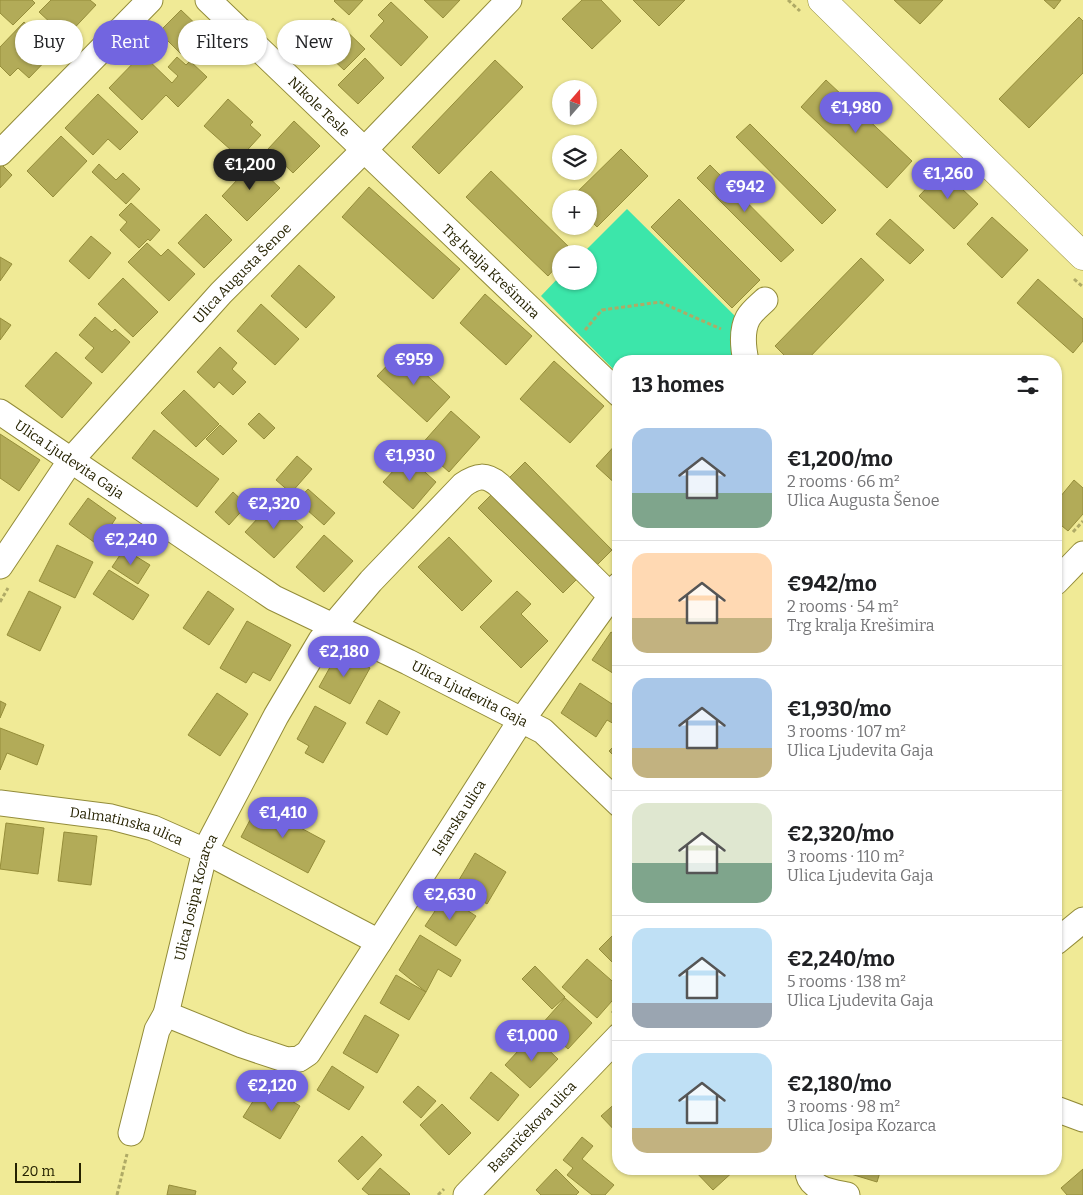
<!DOCTYPE html>
<meta charset="utf-8">
<style>
body{margin:0;font-family:Bitter,serif;background:#f6f6f6;color:#202124;height:100vh;display:flex;flex-direction:column;font-size:19px;white-space:nowrap}
*{box-sizing:border-box;margin:0}
p{font-size:16px;color:#757577}
.icon{flex:none;width:28px;height:28px;fill:none;stroke:currentColor;stroke-width:2;stroke-linecap:round;stroke-linejoin:round}
.map{position:relative;flex:1;overflow:hidden}
.details{position:absolute;left:612px;top:355px;width:450px;height:820px;display:flex;flex-direction:column;background:#fff;border-radius:20px;box-shadow:0 1px 4px #0004}
.details>*{flex:none}
.top-card{position:absolute;left:15px;top:20px;width:475px;height:45px;display:flex;gap:10px}
.needle{width:32px;rotate:20deg}
.tools{position:absolute;left:552px;top:80px;display:grid;gap:10px}
.tools a{display:grid;place-items:center;width:45px;height:45px;border-radius:50%;background:#fff;box-shadow:0 1px 4px #0004;font-size:25px}
.scale{position:absolute;left:15px;bottom:12px;width:66px;box-sizing:border-box;padding-left:5px;border:2px solid #252200;border-top:0;font-size:14px;line-height:18px;white-space:nowrap;color:#252200;-webkit-text-stroke:4px #f0ea96;paint-order:stroke}
.price{position:absolute;translate:-50% -42px;padding:0 11px;border-radius:18px;background:#7265e0;color:#fff;font-size:16px;line-height:32px;filter:drop-shadow(0 1px 2px #0008)}
.price::after{content:'';position:absolute;left:50%;top:30px;width:15px;height:11px;margin-left:-8px;background:inherit;clip-path:polygon(0 0,100% 0,50% 100%)}
.price.current{background:#222;color:#fff}
ul{padding:0;list-style:none}
li{display:flex;align-items:center;gap:15px;height:125px;padding:0 20px}
li+li{border-top:1px solid #e0e0e0}
li span{display:grid;place-items:center;flex:none;width:140px;height:100px;border-radius:15px;color:#555}
li>.icon{margin-inline-start:auto}
span .icon{width:60px;height:60px;fill:#fffc;stroke-width:1}
li b{font-size:21px}
h2{display:flex;justify-content:space-between;align-items:center;height:60px;padding:0 20px;font-size:21px}
.pill{padding:0 18px;border-radius:22px;background:#fff;box-shadow:0 1px 4px #0004;font-size:18px;line-height:45px}
.pill.current{background:#7265e0;color:#fff}
.map>svg:first-child{display:block}
.green{fill:#3ce6aa}
.building{fill:#b2ab58;stroke:#958d3a}
.lines{fill:none;stroke-linecap:round;stroke-linejoin:round}
.minor-casing{stroke:#938c39;stroke-width:27}
.tertiary-casing{stroke:#938c39;stroke-width:29}
.path{stroke:#afaa66;stroke-width:3;stroke-dasharray:4 2.5;stroke-linecap:butt}
.minor{stroke:#fff;stroke-width:25}
.tertiary{stroke:#fff;stroke-width:28}
.labels{text-anchor:middle;dominant-baseline:central;stroke-width:4.5;stroke-linejoin:round;paint-order:stroke}
.street-label{font-size:14px;fill:#252200;stroke:#f0ea96}
</style>
<div class="map">
<svg width="1083" height="1195" viewBox="0 0 1083 1195">
<rect width="100%" height="100%" fill="#f0ea96"/>
<!-- green -->
<path class="green" d="M627,209L736,317C729,333 730,344 734,361H619V375L541,296L561,275V281H589V254H582Z"/>
<!-- building -->
<path class="building" d="M0,0H32L35,3L13,25L0,13Z
M51,0H90L96,5L66,37L39,12Z
M335,0H363L349,15L334,1Z
M424,0H460L443,18Z
M582,0H601L621,21L592,49L562,19Z
M633,0H685L659,26Z
M894,0H943L920,24Z
M1044,0H1061L1054,9Z
M391,2L428,37L401,66L370,36L384,21L378,15Z
M181,10L205,33L183,56L159,32Z
M1079,17L1083,21V73L1029,128L999,99Z
M333,18L365,49L344,70L312,40Z
M24,22L55,51L29,78L18,68L10,76L0,66V47Z
M142,54L172,83L178,76L168,67L177,57L186,65L190,61L207,77L178,107L166,95L142,120L109,88Z
M365,58L384,78L358,104L338,85Z
M495,60L523,87L439,174L412,147Z
M826,80L912,161L887,188L801,107Z
M98,94L138,132L120,150L108,139L93,155L65,128Z
M228,99L253,122L250,125L261,135L240,158L204,126Z
M294,121L320,146L293,173L268,149Z
M750,124L836,210L822,224L736,137Z
M61,136L87,161L53,197L27,171Z
M621,149L648,176L597,227L589,219V199H570Z
M250,160L280,188L247,221L222,196L238,179L235,176Z
M0,163L12,175L0,188Z
M99,164L116,180L123,173L140,189L126,204L92,172Z
M710,165L794,250L781,262L697,178Z
M491,171L572,250L569,254H561V262L548,276L466,197Z
M943,171L978,204L954,229L919,196Z
M369,187L460,269L433,299L342,217Z
M679,199L760,280L732,308L651,227Z
M131,203L160,230L150,241L148,239L139,248L120,230L127,222L119,215Z
M206,214L232,240L204,268L178,243Z
M992,217L1028,250L1002,278L967,244Z
M890,219L924,250L910,264L876,234Z
M91,236L111,253L89,279L69,261Z
M147,243L161,256L168,249L195,274L169,301L128,262Z
M0,257L12,264L0,281Z
M861,258L884,280L806,361H790L775,346Z
M299,265L335,297L306,328L271,296Z
M123,278L158,312L133,337L98,304Z
M1038,279L1083,319V341L1073,353L1017,303Z
M485,294L532,336L506,365L460,323Z
M261,304L299,339L275,365L237,331Z
M95,317L112,332L115,329L130,342L102,373L85,358L94,348L79,335Z
M0,318L11,325L0,340Z
M220,347L237,363L232,369L246,382L233,395L219,382L214,388L197,372Z
M401,351L450,397L427,422L377,376Z
M56,352L92,383L62,418L25,386Z
M554,361L604,406L570,443L520,399Z
M184,390L219,424L196,447L161,413Z
M451,411L480,437L449,472L420,446Z
M259,413L275,428L264,439L248,424Z
M220,425L237,441L223,455L206,439Z
M154,430L219,479L197,507L132,458Z
M0,434L40,460L19,491L0,478Z
M619,441V487L596,466Z
M297,456L312,469L291,493L276,480Z
M407,456L436,482L413,509L383,482Z
M525,462L612,550L597,565L509,478Z
M1074,480L1083,488V514L1068,531L1056,521V494L1060,497Z
M308,489L335,513L324,525L297,501Z
M233,492L247,505L229,525L215,512Z
M493,493L578,578L563,593L478,508Z
M88,498L116,518L98,545L69,524Z
M274,501L303,527L274,558L245,532Z
M324,535L353,561L324,592L296,567Z
M449,537L492,581L462,611L418,567Z
M57,545L93,562L75,598L39,581Z
M124,549L150,565L138,584L112,567Z
M109,570L149,595L133,620L93,594Z
M29,591L61,607L40,651L7,635Z
M208,591L234,609L209,645L183,628Z
M517,591L531,604L521,614L548,641L521,668L480,627Z
M247,621L291,645L270,681L253,672L246,683L220,668Z
M611,632L619,637V677L592,660Z
M339,651L370,668L350,704L319,687Z
M580,683L612,704L617,696L619,697V721L616,725L607,720L596,737L561,713Z
M217,693L248,714L220,756L188,735Z
M379,700L400,712L387,735L366,723Z
M0,701L6,704L0,718Z
M315,706L346,723L323,763L305,753L309,746L297,739Z
M0,728L44,745L37,765L7,753L0,770Z
M619,741V761L609,751Z
M258,805L325,841L308,873L241,837Z
M6,823L44,828L38,874L0,869Z
M64,832L97,836L91,885L58,881Z
M475,853L506,872L487,904L456,885Z
M445,896L476,916L456,946L425,926Z
M619,929V969L599,949Z
M420,935L461,960L451,977L438,969L426,992L399,970Z
M587,959L619,987V993L597,1018L562,987Z
M535,966L565,997L552,1009L522,979Z
M396,975L426,992L409,1020L380,1003Z
M565,998L592,1023L568,1049L541,1025Z
M365,1015L399,1035L377,1073L343,1053Z
M533,1035L558,1059L530,1088L505,1065Z
M332,1066L364,1087L349,1110L317,1090Z
M491,1072L519,1095L498,1121L470,1098Z
M264,1084L300,1106L280,1139L243,1117Z
M418,1086L436,1101L421,1118L403,1102Z
M619,1100V1135L601,1116Z
M442,1104L471,1133L449,1155L420,1125Z
M362,1136L382,1155L358,1180L338,1161Z
M582,1137L593,1146L582,1159L614,1185L605,1195H592L567,1175L573,1168L563,1160Z
M380,1168L410,1194L409,1195H369L362,1189Z
M556,1169L579,1192L576,1195H541L536,1190Z
M693,1169H736L713,1190Z
M842,1169H881L877,1182L841,1171Z
M1083,1169V1195H1067L1061,1188Z
M169,1185L196,1191L195,1195H167Z"/>
<g class="lines">
<defs>
<g id="minor">
<path id="s1" d="M208,0L619,394"/>
<path d="M0,153L150,0"/>
<path d="M746,361C743,347 741,331 748,318C752,311 760,305 765,300"/>
<path id="s2" d="M0,412L274,598L408,662L543,731L619,804"/>
<path id="s3" d="M0,566L71,460L221,293L373,141L509,0"/>
<path d="M1056,582L1083,554"/>
<path id="s4" d="M0,803L111,817L153,828L205,851L379,942"/>
<path d="M1056,942L1083,920"/>
<path id="s5" d="M166,1014L242,1045L287,1060L299,1059L308,1053L514,731L619,585"/>
<path d="M1056,1109L1083,1119"/>
<path id="s6" d="M131,1133L157,1030L166,1014L205,851L276,716L321,640L371,581L463,485C477,475 486,474 499,485L611,596"/>
<path d="M808,1169C807,1189 832,1192 847,1195"/>
<path id="s7" d="M466,1195L619,1036"/>
</g>
<path id="tertiary" d="M822,0L1083,256"/>
</defs>
<!-- minor casing -->
<use href="#minor" class="minor-casing"/>
<!-- tertiary casing -->
<use href="#tertiary" class="tertiary-casing"/>
<!-- path -->
<path class="path" d="M788,0L800,11
M1074,279L1083,287
M585,330L602,310L660,302L721,329
M1073,532L1083,521
M0,602L8,588
M612,1013L619,1006
M117,1195L127,1154
M438,1195L444,1189"/>
<!-- minor -->
<use href="#minor" class="minor"/>
<!-- tertiary -->
<use href="#tertiary" class="tertiary"/>
</g>
<g class="labels">
<!-- street labels -->
<g class="street-label">
<text stroke="none"><textPath href="#s1" startOffset="154">Nikole Tesle</textPath></text>
<text stroke="none"><textPath href="#s1" startOffset="392">Trg kralja Krešimira</textPath></text>
<text stroke="none"><textPath href="#s3" startOffset="381">Ulica Augusta Šenoe</textPath></text>
<text stroke="none"><textPath href="#s2" startOffset="84">Ulica Ljudevita Gaja</textPath></text>
<text stroke="none"><textPath href="#s2" startOffset="549">Ulica Ljudevita Gaja</textPath></text>
<text stroke="none"><textPath href="#s5" startOffset="432">Istarska ulica</textPath></text>
<text stroke="none"><textPath href="#s4" startOffset="129">Dalmatinska ulica</textPath></text>
<text stroke="none"><textPath href="#s6" startOffset="245">Ulica Josipa Kozarca</textPath></text>
<text stroke="none"><textPath href="#s7" startOffset="95">Basaričekova ulica</textPath></text>
</g>
</g>
</svg>
<div class="tools">
<a><svg class="needle" viewBox="-14 -14 28 28"><path d="M0-13l5 13h-10z" fill="#e53935"/><path d="M0 13l5-13h-10z" fill="#757577"/></svg></a>
<a><svg class="icon" aria-label="layers" viewBox="0 0 24 24"><path d="M12 4l9 5-9 5-9-5zM3 14l9 5 9-5"/></svg></a>
<a>+</a>
<a>−</a>
</div>
<div class="scale">20 m</div>
<b class="price" style="left:856px;top:134px">€1,980</b>
<b class="price current" style="left:250px;top:191px">€1,200</b>
<b class="price" style="left:948px;top:200px">€1,260</b>
<b class="price" style="left:745px;top:213px">€942</b>
<b class="price" style="left:414px;top:386px">€959</b>
<b class="price" style="left:410px;top:482px">€1,930</b>
<b class="price" style="left:274px;top:530px">€2,320</b>
<b class="price" style="left:131px;top:566px">€2,240</b>
<b class="price" style="left:344px;top:678px">€2,180</b>
<b class="price" style="left:283px;top:839px">€1,410</b>
<b class="price" style="left:450px;top:921px">€2,630</b>
<b class="price" style="left:532px;top:1062px">€1,000</b>
<b class="price" style="left:272px;top:1112px">€2,120</b>
<div class="top-card">
<a class="pill">Buy</a>
<a class="pill current">Rent</a>
<a class="pill">Filters</a>
<a class="pill">New</a>
</div>
<section class="details">
<h2>13 homes<svg class="icon" aria-label="filters" viewBox="0 0 24 24"><path d="M4 7h16M4 17h16"/><circle cx="9" cy="7" r="2"/><circle cx="15" cy="17" r="2"/></svg></h2>
<ul>
<li><span style="background:linear-gradient(#a9c7e8 65%,#7fa58c 0)"><svg class="icon" aria-label="home" viewBox="0 0 24 24"><path d="M3 11l9-7 9 7M6 9v11h12V9"/></svg></span><div><b>€1,200/mo</b><p>2 rooms · 66 m²</p><p>Ulica Augusta Šenoe</p></div></li>
<li><span style="background:linear-gradient(#ffd9b3 65%,#c2b280 0)"><svg class="icon" aria-label="home" viewBox="0 0 24 24"><path d="M3 11l9-7 9 7M6 9v11h12V9"/></svg></span><div><b>€942/mo</b><p>2 rooms · 54 m²</p><p>Trg kralja Krešimira</p></div></li>
<li><span style="background:linear-gradient(#a9c7e8 70%,#c2b280 0)"><svg class="icon" aria-label="home" viewBox="0 0 24 24"><path d="M3 11l9-7 9 7M6 9v11h12V9"/></svg></span><div><b>€1,930/mo</b><p>3 rooms · 107 m²</p><p>Ulica Ljudevita Gaja</p></div></li>
<li><span style="background:linear-gradient(#dfe7d0 60%,#7fa58c 0)"><svg class="icon" aria-label="home" viewBox="0 0 24 24"><path d="M3 11l9-7 9 7M6 9v11h12V9"/></svg></span><div><b>€2,320/mo</b><p>3 rooms · 110 m²</p><p>Ulica Ljudevita Gaja</p></div></li>
<li><span style="background:linear-gradient(#bfe0f5 75%,#9aa5b1 0)"><svg class="icon" aria-label="home" viewBox="0 0 24 24"><path d="M3 11l9-7 9 7M6 9v11h12V9"/></svg></span><div><b>€2,240/mo</b><p>5 rooms · 138 m²</p><p>Ulica Ljudevita Gaja</p></div></li>
<li><span style="background:linear-gradient(#bfe0f5 75%,#c2b280 0)"><svg class="icon" aria-label="home" viewBox="0 0 24 24"><path d="M3 11l9-7 9 7M6 9v11h12V9"/></svg></span><div><b>€2,180/mo</b><p>3 rooms · 98 m²</p><p>Ulica Josipa Kozarca</p></div></li>
</ul>
</section>
</div>
